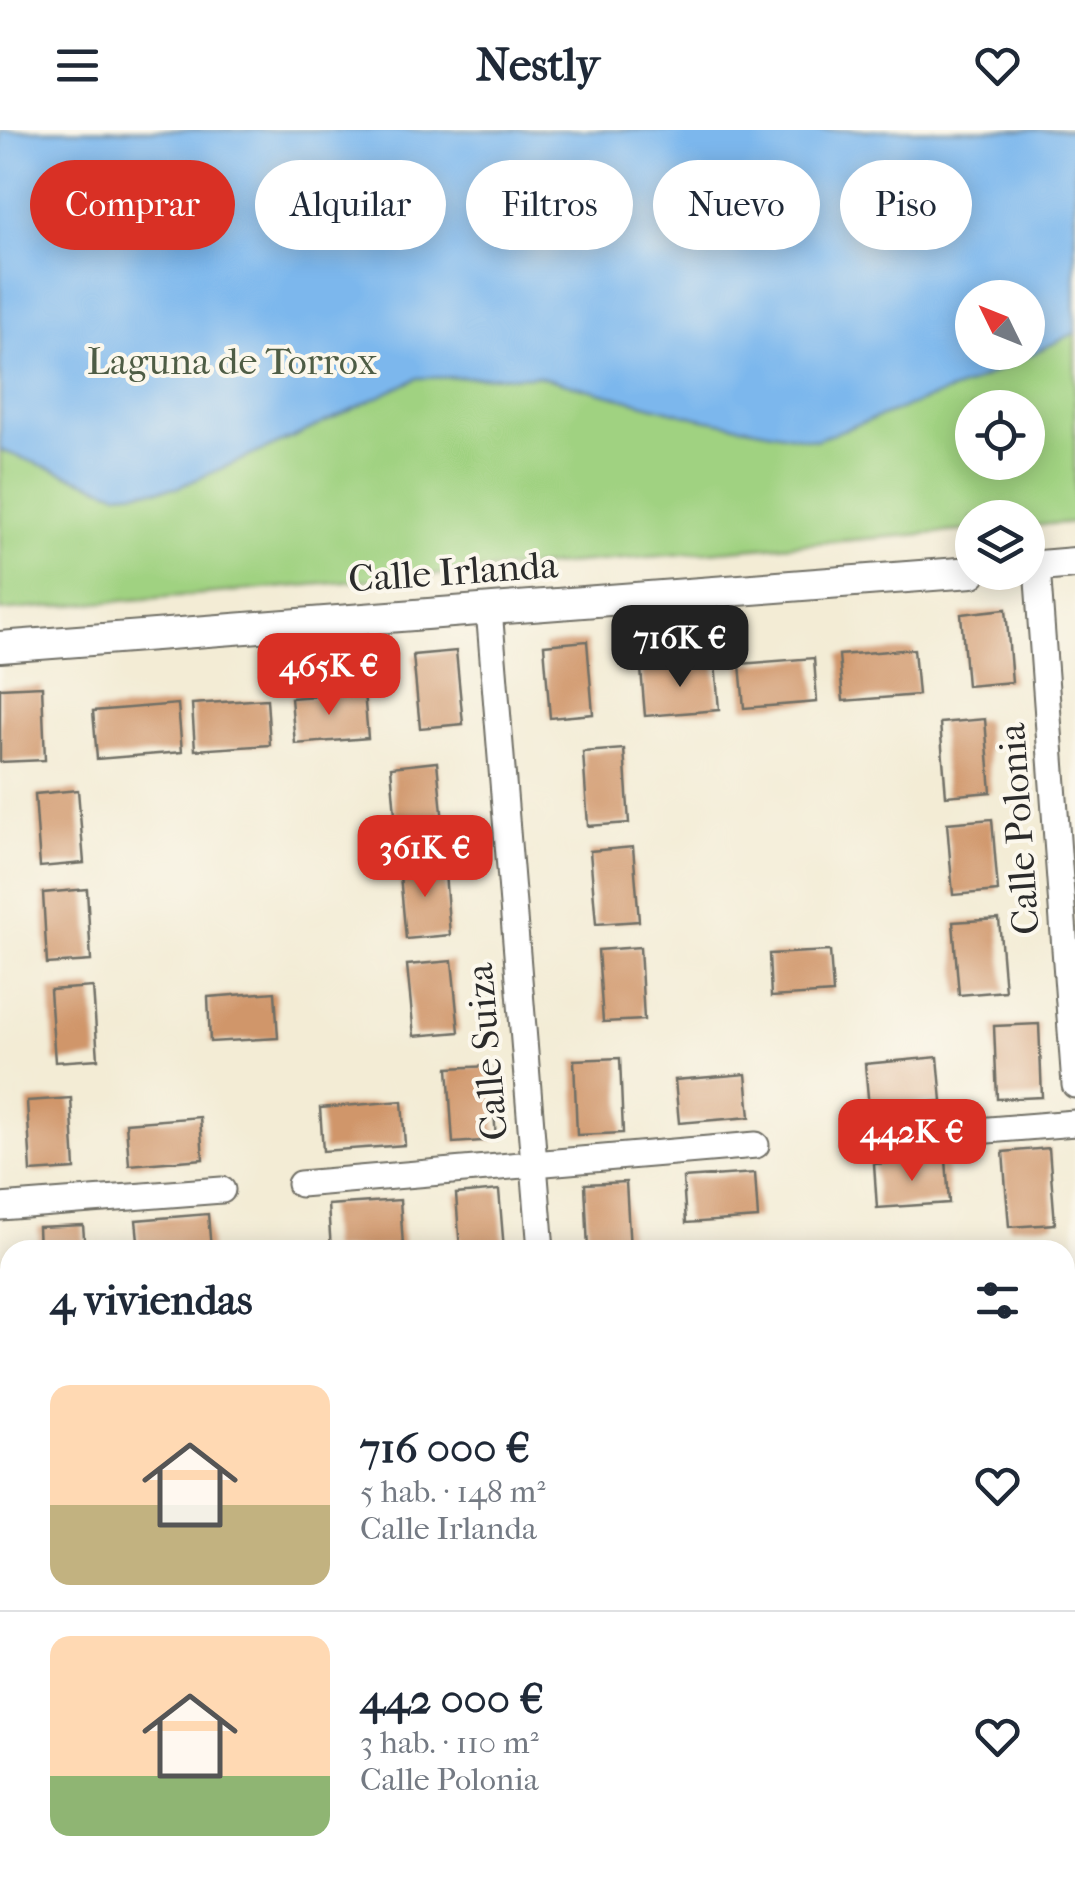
<!DOCTYPE html>
<html lang="es">
<meta charset="utf-8">
<style>
body{margin:0;font-family:"IM FELL French Canon",serif;background:#f6f6f7;color:#1f2937;height:100vh;display:flex;flex-direction:column;font-size:38px;white-space:nowrap}
*{box-sizing:border-box;margin:0}
p{font-size:32px;color:#747a83}
.icon{flex:none;width:55px;height:55px;fill:none;stroke:currentColor;stroke-width:2;stroke-linecap:round;stroke-linejoin:round}
.map{position:relative;flex:1;overflow:hidden}
.sheet{position:absolute;left:0px;top:1110px;width:1075px;height:640px;display:flex;flex-direction:column;background:#fff;border-radius:30px 30px 0 0;box-shadow:0 5px 25px #0003}
.sheet>*{flex:none}
.top-card{position:absolute;left:30px;top:30px;width:1015px;height:90px;display:flex;gap:20px}
.needle{width:65px;rotate:313deg}
.buttons{position:absolute;left:955px;top:150px;display:grid;gap:20px}
.buttons a{display:grid;place-items:center;width:90px;height:90px;border-radius:50%;background:#fff;box-shadow:0 5px 25px #0003;font-size:50px}
.price{position:absolute;translate:-50% -85px;padding:0 22px;border-radius:20px;background:#d93025;color:#fff;font-size:32px;line-height:65px;filter:drop-shadow(0 2px 5px #0008)}
.price::after{content:'';position:absolute;left:50%;top:60px;width:30px;height:22px;margin-left:-15px;background:inherit;clip-path:polygon(0 0,100% 0,50% 100%)}
.price.current{background:#222;color:#fff}
ul{padding:0;list-style:none}
li{display:flex;align-items:center;gap:30px;height:250px;padding:0 50px}
li+li{border-top:2px solid #e0e1e3}
li span{display:grid;place-items:center;flex:none;width:280px;height:200px;border-radius:20px;color:#555}
li>.icon{margin-inline-start:auto}
span .icon{width:120px;height:120px;fill:#fffc;stroke-width:1}
li b{font-size:42px}
h2{display:flex;justify-content:space-between;align-items:center;height:120px;padding:0 50px;font-size:42px}
.chip{padding:0 35px;border-radius:45px;background:#fff;box-shadow:0 5px 25px #0003;font-size:35px;line-height:90px}
.chip.current{background:#d93025;color:#fff}
header{display:flex;justify-content:space-between;align-items:center;height:130px;padding:0 50px;background:#fff;font-size:45px;font-weight:700}
.map>svg:first-child{display:block}
.built{fill:#f4d3c0}
.green{fill:#a0d281;stroke:#667e56;stroke-width:2.5;fill-rule:evenodd}
.forest{fill:#80b46f;stroke:#56704d;stroke-width:2.5}
.water{fill:#7bb7ed;stroke:#53718c;stroke-width:2.5;fill-rule:evenodd}
.building{fill:#d0966b}
.lines{fill:none;stroke-linecap:round;stroke-linejoin:round}
.minor-casing{stroke:#716f66;stroke-width:29}
.tertiary-casing{stroke:#716f66;stroke-width:34}
.minor{stroke:#fff;stroke-width:25}
.tertiary{stroke:#fff;stroke-width:30}
.labels{text-anchor:middle;dominant-baseline:central;stroke-width:8;stroke-linejoin:round;paint-order:stroke}
.park-label{font-size:38px;fill:#4e5d45;stroke:#fbf7ec}
.street-label{font-size:38px;fill:#2b2b2b;stroke:#fbf7ec}
</style>
<header><svg class="icon" aria-label="menu" viewBox="0 0 24 24"><path d="M4 6h16M4 12h16M4 18h16"/></svg>Nestly<svg class="icon" aria-label="heart" viewBox="0 0 24 24"><path d="M12 20l-8-8c-3-5 5-10 8-4 3-6 11-1 8 4z"/></svg></header>
<div class="map">
<svg width="1075" height="1750" viewBox="0 0 1075 1750">
<rect width="100%" height="100%" fill="#fbf7ec"/>
<filter id="ink" filterUnits="userSpaceOnUse"><feTurbulence type="fractalNoise" baseFrequency=".01" numOctaves="2"/><feDisplacementMap in="SourceGraphic" scale="20" xChannelSelector="R" yChannelSelector="G"/><feConvolveMatrix kernelMatrix="1 2 1 2 8 2 1 2 1" color-interpolation-filters="sRGB"/></filter>
<filter id="wash" filterUnits="userSpaceOnUse"><feTurbulence type="fractalNoise" baseFrequency=".0048" numOctaves="4" result="noise"/><feDisplacementMap in="SourceGraphic" scale="40" xChannelSelector="R" yChannelSelector="G"/><feGaussianBlur stdDeviation="2.25" result="paint"/><feColorMatrix in="noise" values="0 0 0 0 0 0 0 0 0 0 0 0 0 0 0 0 0 1.4 0 .05"/><feComposite in="paint" operator="in"/></filter>
<g filter="url(#wash)">
<rect width="100%" height="100%" fill="#f3ecd5"/>
<!-- built -->
<path class="built" d="M10,1675V1740H555L556,1750H0V1676Z"/>
<!-- green -->
<path class="green" d="M0,0H1075V392L1028,396V388H972V400L0,481ZM972,168H1028V222H972ZM972,278H1028V332H972Z
M1065,1592H1075V1750H863V1740H1065Z
M565,1740H635L636,1750H566Z"/>
<!-- forest -->
<path class="forest" d="M635,1740H863V1750H636Z"/>
<!-- water -->
<path class="water" d="M0,0H1075V203L970,254L815,310L698,288L537,246L418,248L298,305L177,358L117,363L0,320ZM972,168H1028V222H972Z"/>
<g id="blocks">
<!-- building -->
<path class="building" d="M1006,479L1012,552L967,556L961,484Z
M587,511L593,584L550,588L544,515Z
M914,519L918,565L843,571L839,525Z
M456,521L463,594L420,598L413,525Z
M814,528L817,572L744,578L740,534Z
M715,533L719,580L645,586L641,539Z
M42,556L45,630L0,632V558Z
M364,562L368,608L295,614L291,568Z
M267,569L270,615L195,620L192,574Z
M178,574L182,622L97,629L93,581Z
M985,589L991,662L946,666L940,593Z
M624,619L629,693L588,696L583,622Z
M437,632L444,703L397,708L391,637Z
M78,660L84,733L40,737L35,664Z
M992,689L998,761L953,765L947,693Z
M633,717L639,791L596,794L590,721Z
M444,731L450,805L406,809L399,735Z
M87,759L91,831L47,834L43,763Z
M999,789L1005,861L959,865L953,792Z
M640,817L644,890L603,892L598,820Z
M830,821L833,863L771,867L769,824Z
M452,831L459,902L414,906L407,835Z
M93,857L98,929L55,932L50,860Z
M275,862L278,908L210,912L208,867Z
M1039,894L1042,967L997,969L994,896Z
M938,927L942,971L869,978L865,934Z
M620,928L623,1003L577,1005L574,930Z
M491,936L496,1010L453,1013L448,938Z
M746,944L750,987L679,993L675,950Z
M71,968L75,1039L31,1042L27,971Z
M402,971L405,1015L323,1021L320,978Z
M200,987L203,1029L129,1035L126,993Z
M1049,1018L1055,1094L1009,1097L1003,1022Z
M946,1029L949,1073L877,1078L874,1034Z
M755,1043L758,1088L686,1093L683,1048Z
M626,1052L630,1120H588L585,1054Z
M499,1060L504,1120H460L456,1064Z
M400,1070L403,1116L331,1120L328,1075Z
M208,1084L211,1120H139L136,1090Z
M83,1095L85,1120H39L38,1097Z
M1075,1433V1505L1065,1506V1434Z
M0,1692H10V1740H112V1750H0Z
M191,1740H402L403,1748L192,1750Z
M493,1740H544L545,1750H494Z"/>
</g>
</g>
<g filter="url(#ink)">
<use href="#blocks" fill-opacity="0" stroke="#716f66" stroke-width="2.5"/>
<g class="lines">
<defs>
<path id="minor" d="M1037,437L1075,955
M489,479L541,1120
M851,1011L1075,993
M300,1054L756,1015
M0,1077L222,1060
M0,1177L10,1324
M590,1740L591,1750"/>
<path id="tertiary" d="M1028,437L1075,433
M0,517L972,442
M1065,1557L1075,1556
M0,1643L10,1642"/>
</defs>
<!-- minor casing -->
<use href="#minor" class="minor-casing"/>
<!-- tertiary casing -->
<use href="#tertiary" class="tertiary-casing"/>
<!-- minor -->
<use href="#minor" class="minor"/>
<!-- tertiary -->
<use href="#tertiary" class="tertiary"/>
</g>
</g>
<g class="labels">
<!-- park labels -->
<g class="park-label">
<text x="232" y="231">Laguna de Torrox</text>
</g>
<!-- street labels -->
<g class="street-label">
<text transform="translate(453 442) rotate(-4)">Calle Irlanda</text>
<text transform="translate(1019 699) rotate(-94)">Calle Polonia</text>
<text transform="translate(487 922) rotate(-95)">Calle Suiza</text>
</g>
</g>
</svg>
<div class="buttons">
<a><svg class="needle" viewBox="-14 -14 28 28"><path d="M0-13l5 13h-10z" fill="#e53935"/><path d="M0 13l5-13h-10z" fill="#747a83"/></svg></a>
<a><svg class="icon" aria-label="locate" viewBox="0 0 24 24"><circle cx="12" cy="12" r="6"/><path d="M12 2v4M12 18v4M2 12h4M18 12h4"/></svg></a>
<a><svg class="icon" aria-label="layers" viewBox="0 0 24 24"><path d="M12 4l9 5-9 5-9-5zM3 14l9 5 9-5"/></svg></a>
</div>
<b class="price current" style="left:680px;top:560px">716K €</b>
<b class="price" style="left:329px;top:588px">465K €</b>
<b class="price" style="left:425px;top:770px">361K €</b>
<b class="price" style="left:912px;top:1054px">442K €</b>
<div class="top-card">
<a class="chip current">Comprar</a>
<a class="chip">Alquilar</a>
<a class="chip">Filtros</a>
<a class="chip">Nuevo</a>
<a class="chip">Piso</a>
</div>
<section class="sheet">
<h2>4 viviendas<svg class="icon" aria-label="filters" viewBox="0 0 24 24"><path d="M4 7h16M4 17h16"/><circle cx="9" cy="7" r="2"/><circle cx="15" cy="17" r="2"/></svg></h2>
<ul>
<li><span style="background:linear-gradient(#ffd9b3 60%,#c2b280 0)"><svg class="icon" aria-label="home" viewBox="0 0 24 24"><path d="M3 11l9-7 9 7M6 9v11h12V9"/></svg></span><div><b>716 000 €</b><p>5 hab. · 148 m²</p><p>Calle Irlanda</p></div><svg class="icon" aria-label="heart" viewBox="0 0 24 24"><path d="M12 20l-8-8c-3-5 5-10 8-4 3-6 11-1 8 4z"/></svg></li>
<li><span style="background:linear-gradient(#ffd9b3 70%,#8fb573 0)"><svg class="icon" aria-label="home" viewBox="0 0 24 24"><path d="M3 11l9-7 9 7M6 9v11h12V9"/></svg></span><div><b>442 000 €</b><p>3 hab. · 110 m²</p><p>Calle Polonia</p></div><svg class="icon" aria-label="heart" viewBox="0 0 24 24"><path d="M12 20l-8-8c-3-5 5-10 8-4 3-6 11-1 8 4z"/></svg></li>
</ul>
</section>
</div>
